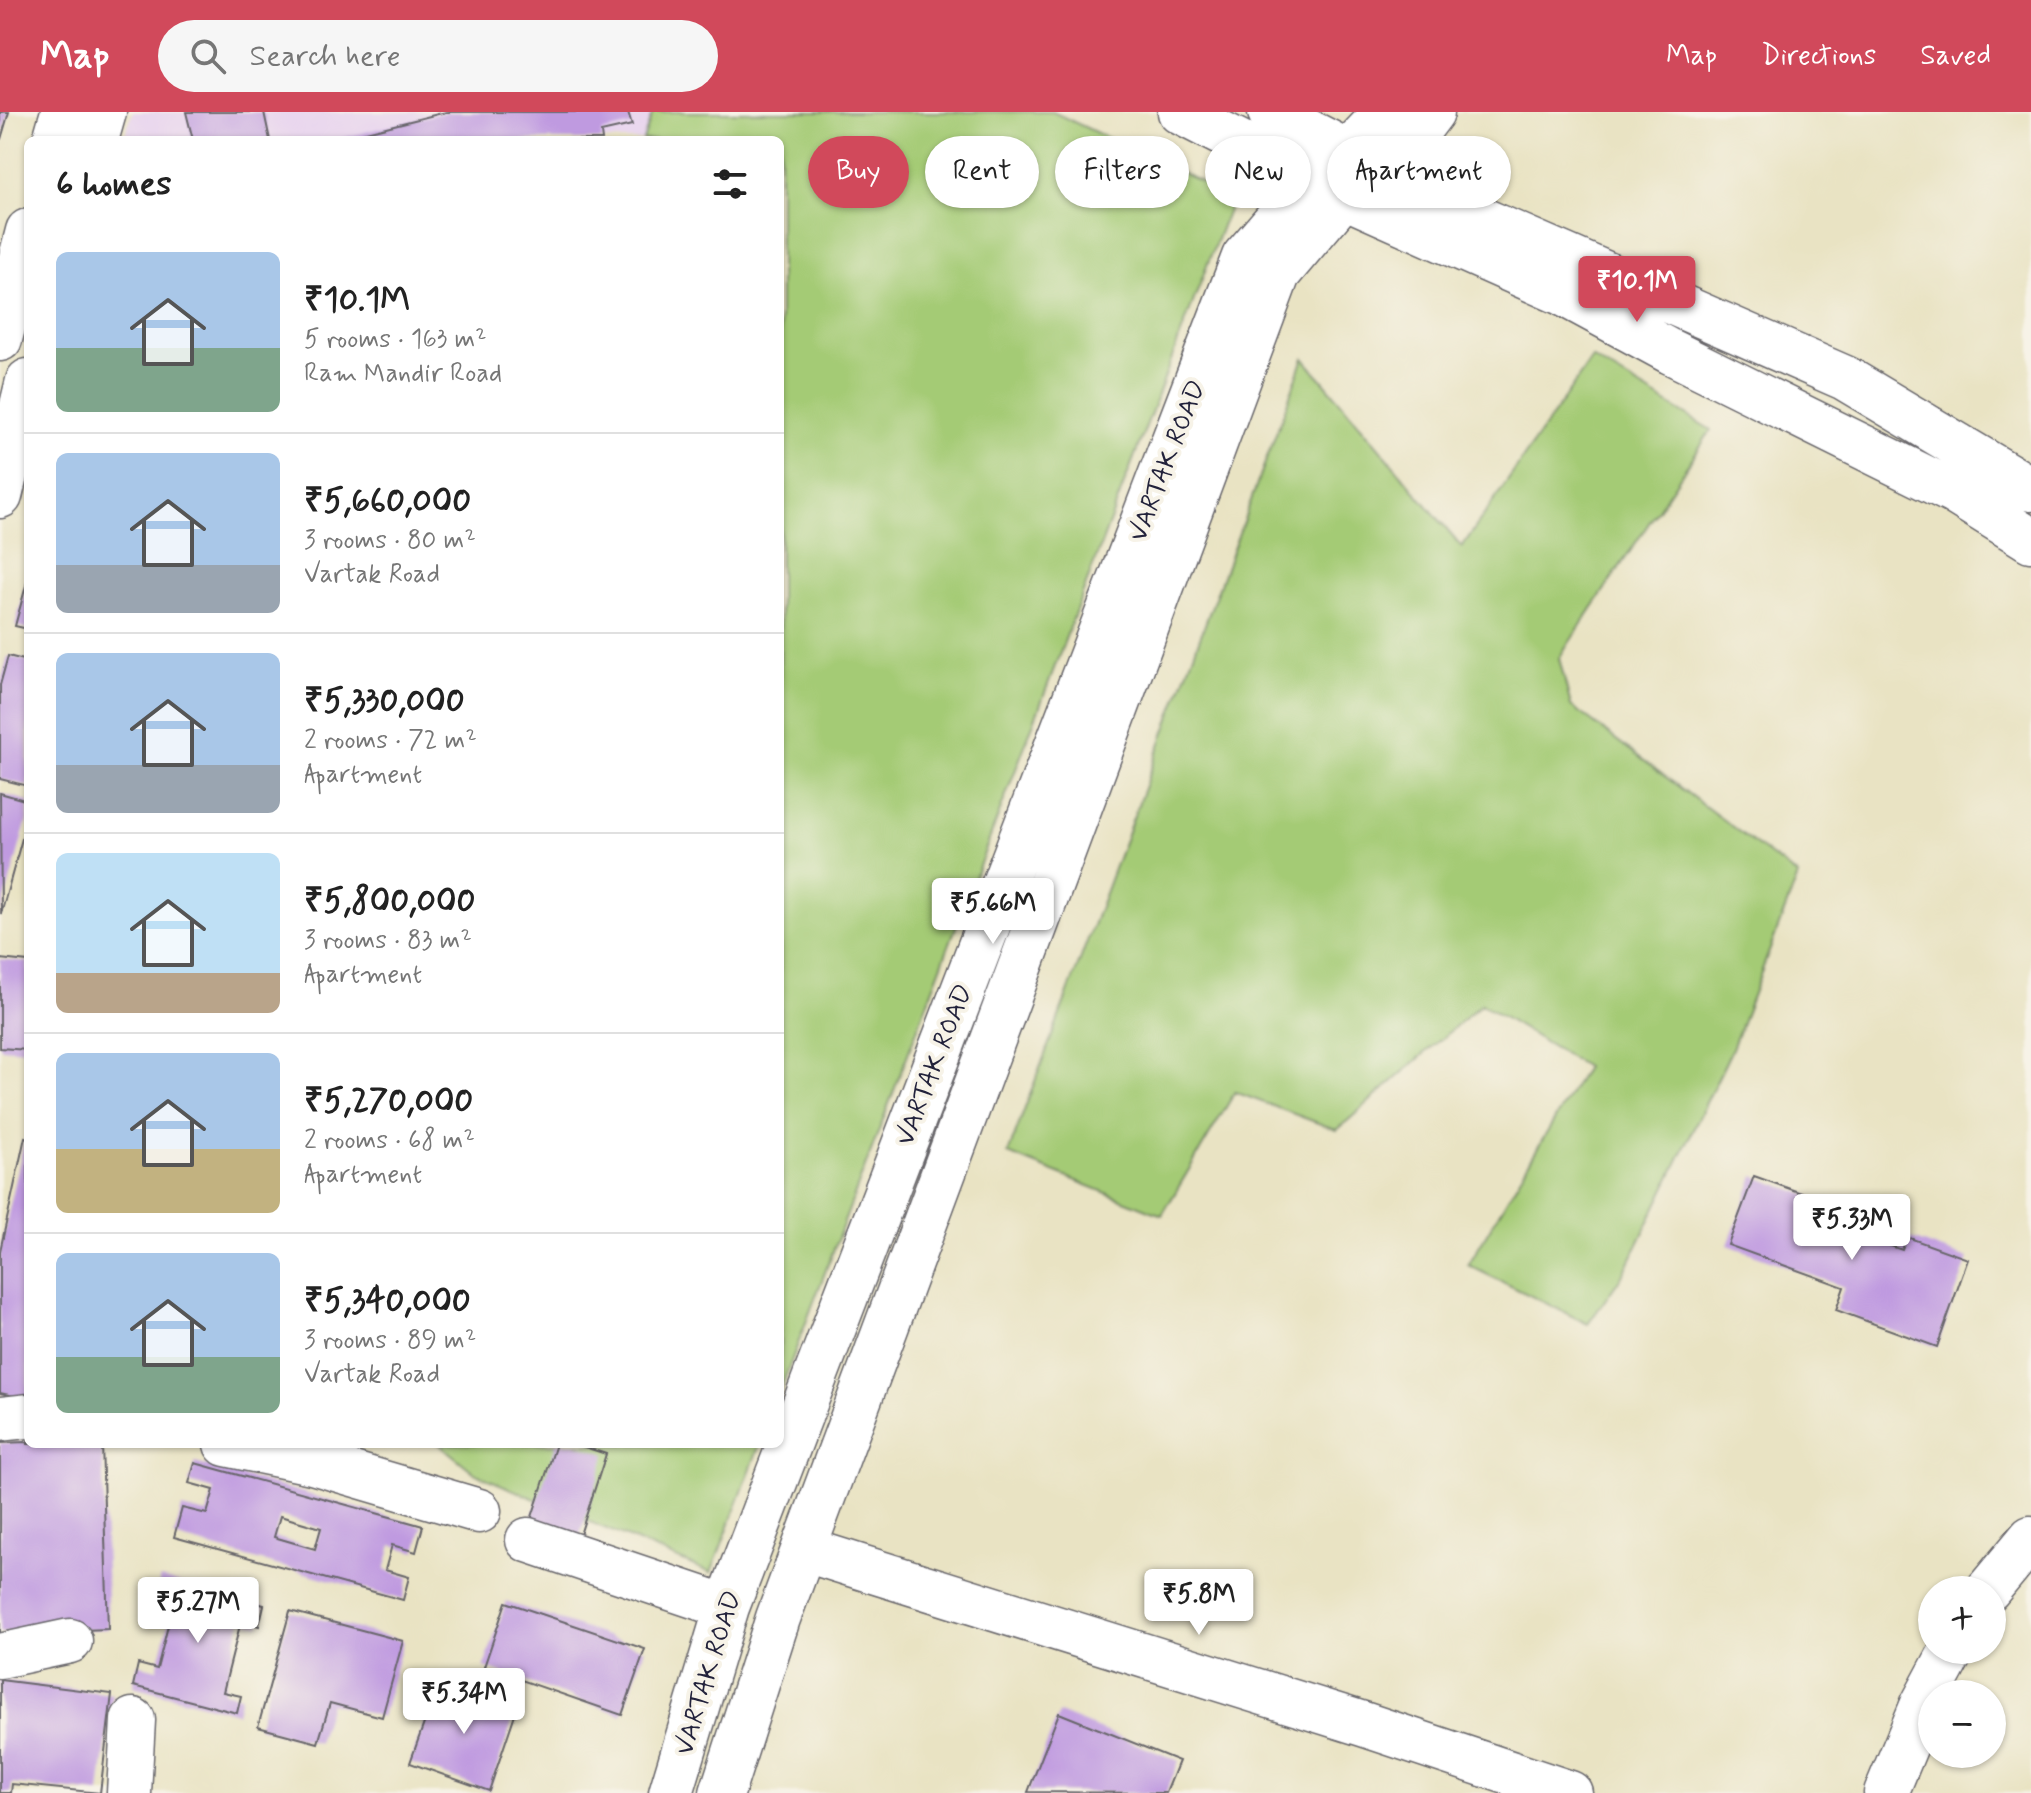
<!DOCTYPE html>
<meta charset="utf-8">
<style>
body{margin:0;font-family:Mynerve,sans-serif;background:#f6f6f6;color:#222;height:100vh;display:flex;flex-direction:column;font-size:30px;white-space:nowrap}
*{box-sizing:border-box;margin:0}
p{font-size:26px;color:#767676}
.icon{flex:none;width:44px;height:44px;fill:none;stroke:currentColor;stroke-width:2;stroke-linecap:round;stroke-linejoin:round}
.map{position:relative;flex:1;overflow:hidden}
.sheet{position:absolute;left:24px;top:24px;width:760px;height:1312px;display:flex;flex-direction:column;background:#fff;border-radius:12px;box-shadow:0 2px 6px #0004}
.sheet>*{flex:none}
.guide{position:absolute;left:808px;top:24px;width:760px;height:72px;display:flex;gap:16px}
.buttons{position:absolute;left:1918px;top:1464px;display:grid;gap:16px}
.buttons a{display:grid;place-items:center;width:88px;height:88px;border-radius:50%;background:#fff;box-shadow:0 2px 6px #0004;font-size:40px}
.price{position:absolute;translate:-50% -68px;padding:0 18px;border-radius:8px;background:#fff;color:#222;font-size:26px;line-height:52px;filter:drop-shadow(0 2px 4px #0008)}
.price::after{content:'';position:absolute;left:50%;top:48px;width:24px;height:18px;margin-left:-12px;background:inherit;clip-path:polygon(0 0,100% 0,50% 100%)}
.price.current{background:#d1495b;color:#fff}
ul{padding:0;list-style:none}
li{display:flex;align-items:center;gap:24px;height:200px;padding:0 32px}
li+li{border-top:2px solid #e0e0e0}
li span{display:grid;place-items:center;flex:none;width:224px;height:160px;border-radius:12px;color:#555}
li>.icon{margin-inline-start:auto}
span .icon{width:96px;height:96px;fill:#fffc;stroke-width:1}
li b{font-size:34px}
h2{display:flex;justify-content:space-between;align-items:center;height:96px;padding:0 32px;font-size:34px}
.chip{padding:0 28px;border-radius:36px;background:#fff;box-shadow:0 2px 6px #0004;font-size:28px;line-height:72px}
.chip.current{background:#d1495b;color:#fff}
header{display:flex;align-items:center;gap:48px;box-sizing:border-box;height:112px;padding:0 40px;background:#d1495b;color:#fff}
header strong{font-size:38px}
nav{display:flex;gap:44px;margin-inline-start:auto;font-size:28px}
.search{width:560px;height:72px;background:#f6f6f6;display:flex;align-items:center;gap:20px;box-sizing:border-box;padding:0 28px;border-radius:44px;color:#767676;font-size:30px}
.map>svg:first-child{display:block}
.built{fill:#e7d2ef}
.green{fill:#a4cb75;stroke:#637658;stroke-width:2}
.building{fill:#bf9ae0;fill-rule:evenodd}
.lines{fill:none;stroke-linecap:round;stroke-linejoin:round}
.minor-casing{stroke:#68666b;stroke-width:47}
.major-casing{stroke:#68666b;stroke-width:47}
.minor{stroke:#fff;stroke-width:44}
.major{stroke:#fff;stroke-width:44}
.labels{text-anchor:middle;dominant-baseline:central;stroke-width:8;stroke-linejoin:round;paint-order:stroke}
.street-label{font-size:26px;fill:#22223b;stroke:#f7f3e8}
</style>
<header>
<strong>Map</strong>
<div class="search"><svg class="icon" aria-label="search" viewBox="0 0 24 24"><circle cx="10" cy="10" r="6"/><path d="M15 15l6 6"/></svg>Search here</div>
<nav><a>Map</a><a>Directions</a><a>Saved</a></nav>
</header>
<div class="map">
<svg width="2031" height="1681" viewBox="0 0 2031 1681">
<rect width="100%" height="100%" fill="#f7f3e8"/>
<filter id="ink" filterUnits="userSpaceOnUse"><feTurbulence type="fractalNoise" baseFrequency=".0125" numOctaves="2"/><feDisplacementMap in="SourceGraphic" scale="16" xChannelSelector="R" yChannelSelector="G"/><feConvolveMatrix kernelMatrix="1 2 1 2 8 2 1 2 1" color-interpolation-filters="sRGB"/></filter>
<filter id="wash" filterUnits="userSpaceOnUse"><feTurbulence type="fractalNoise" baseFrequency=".006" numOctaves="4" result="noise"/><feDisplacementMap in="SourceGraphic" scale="32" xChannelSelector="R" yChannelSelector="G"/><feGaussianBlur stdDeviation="1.8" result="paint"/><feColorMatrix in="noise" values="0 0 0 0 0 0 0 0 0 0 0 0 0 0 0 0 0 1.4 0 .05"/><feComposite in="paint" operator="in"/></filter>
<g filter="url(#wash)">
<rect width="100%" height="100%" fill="#e9e3c3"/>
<!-- built -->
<path class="built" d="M133,0H653L643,28H123Z"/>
<!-- green -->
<path class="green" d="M653,0H1053L1233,85L780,1279V28H643Z
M1304,246L1462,435L1592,246L1711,318L1559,546L1571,594L1798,764L1731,939L1624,1161L1588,1212L1468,1153L1586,955L1481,892L1337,1018L1235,980L1162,1103L1008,1042Z
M439,1332H760L711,1461L476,1362Z"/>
<g id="blocks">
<!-- building -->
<path class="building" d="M0,0H9L1,27H0Z
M186,0H264L270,28H193Z
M446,0H628L632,13L601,20L602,28H334Z
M27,470H28V517L15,514Z
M8,544L28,549V674L0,667V573Z
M0,681L28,689V705L1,802Z
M0,847L28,850V938L0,936Z
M25,1025L28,1026V1287L0,1281V1139Z
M1754,1064L1824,1089L1818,1108L1902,1138L1907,1125L1968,1147L1937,1235L1836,1198L1844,1175L1728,1133Z
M28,1330V1332H102L108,1517L0,1521V1331Z
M556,1332H575L606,1342L578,1429L529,1414Z
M195,1351L423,1414L416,1440L392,1433L385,1458L409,1465L403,1488L174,1425L182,1396L207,1402L214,1378L189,1371ZM280,1404L321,1416L315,1437L274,1425Z
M160,1466L264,1493L259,1514L241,1509L223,1580L241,1584L237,1601L133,1574L138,1552L157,1557L173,1494L154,1489Z
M506,1490L645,1537L622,1603L484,1555Z
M290,1499L403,1529L382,1605L330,1591L318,1631L258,1615Z
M0,1568L112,1582L100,1681L12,1672L11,1681H0Z
M439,1569L517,1596L489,1679L410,1651Z
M1059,1601L1179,1649L1166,1681L1028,1680Z"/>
</g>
</g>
<g filter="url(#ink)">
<use href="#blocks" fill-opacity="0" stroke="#68666b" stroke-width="2"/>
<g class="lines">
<defs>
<path id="minor" d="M0,1307L28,1304
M226,1332L312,1350L479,1399
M528,1428L727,1495
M806,1438L1363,1612L1570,1681
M1988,1478L2031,1426
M0,1544L70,1529
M129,1681L133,1608
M671,1681L727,1495L1244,145L1312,66L1348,40L1386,0
M722,1681L778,1506L1278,162L1344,84L1375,61L1423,12L1432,0
M1886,1681L1923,1592L1952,1538"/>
<path id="major" d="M1180,0L1344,84L1562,181L1671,240L1954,380L2031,428
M1270,0L1348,40L1375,61L1845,266L2031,377
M55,28L63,0
M96,28L104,0
M0,227L28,119
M0,384L28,269"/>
</defs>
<!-- minor casing -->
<use href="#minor" class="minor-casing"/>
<!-- major casing -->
<use href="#major" class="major-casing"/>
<!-- minor -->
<use href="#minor" class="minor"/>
<!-- major -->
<use href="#major" class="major"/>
</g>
</g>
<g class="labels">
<!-- street labels -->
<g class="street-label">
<text transform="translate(1168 349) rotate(-69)">VARTAK ROAD</text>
<text transform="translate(935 953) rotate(-69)">VARTAK ROAD</text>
<text transform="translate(709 1561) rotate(-73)">VARTAK ROAD</text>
</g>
</g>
</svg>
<div class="buttons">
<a>+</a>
<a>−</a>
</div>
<b class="price current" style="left:1637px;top:212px">₹10.1M</b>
<b class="price" style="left:993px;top:834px">₹5.66M</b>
<b class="price" style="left:1852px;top:1150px">₹5.33M</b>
<b class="price" style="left:1199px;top:1525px">₹5.8M</b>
<b class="price" style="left:198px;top:1533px">₹5.27M</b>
<b class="price" style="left:464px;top:1624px">₹5.34M</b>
<div class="guide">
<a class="chip current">Buy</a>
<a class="chip">Rent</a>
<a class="chip">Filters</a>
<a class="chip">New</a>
<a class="chip">Apartment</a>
</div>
<section class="sheet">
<h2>6 homes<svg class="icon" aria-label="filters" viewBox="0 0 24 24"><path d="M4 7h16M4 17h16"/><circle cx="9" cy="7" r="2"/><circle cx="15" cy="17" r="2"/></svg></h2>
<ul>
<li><span style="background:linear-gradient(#a9c7e8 60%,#7fa58c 0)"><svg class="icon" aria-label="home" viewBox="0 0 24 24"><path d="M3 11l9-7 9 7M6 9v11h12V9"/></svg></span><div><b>₹10.1M</b><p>5 rooms · 163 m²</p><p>Ram Mandir Road</p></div></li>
<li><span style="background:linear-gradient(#a9c7e8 70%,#9aa5b1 0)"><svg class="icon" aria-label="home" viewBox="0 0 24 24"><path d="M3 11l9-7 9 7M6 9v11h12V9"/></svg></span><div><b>₹5,660,000</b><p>3 rooms · 80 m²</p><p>Vartak Road</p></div></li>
<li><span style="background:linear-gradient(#a9c7e8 70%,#9aa5b1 0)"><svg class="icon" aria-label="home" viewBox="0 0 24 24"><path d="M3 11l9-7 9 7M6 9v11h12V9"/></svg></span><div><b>₹5,330,000</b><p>2 rooms · 72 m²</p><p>Apartment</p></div></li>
<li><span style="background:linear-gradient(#bfe0f5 75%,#b9a48a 0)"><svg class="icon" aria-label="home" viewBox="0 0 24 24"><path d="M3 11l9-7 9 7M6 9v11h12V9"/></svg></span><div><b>₹5,800,000</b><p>3 rooms · 83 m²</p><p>Apartment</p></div></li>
<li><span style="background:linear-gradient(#a9c7e8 60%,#c2b280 0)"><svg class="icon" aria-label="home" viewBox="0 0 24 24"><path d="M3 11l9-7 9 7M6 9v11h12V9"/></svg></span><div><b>₹5,270,000</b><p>2 rooms · 68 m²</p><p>Apartment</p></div></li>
<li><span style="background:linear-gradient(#a9c7e8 65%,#7fa58c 0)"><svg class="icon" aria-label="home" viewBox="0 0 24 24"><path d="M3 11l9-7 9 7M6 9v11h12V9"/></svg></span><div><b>₹5,340,000</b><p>3 rooms · 89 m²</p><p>Vartak Road</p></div></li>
</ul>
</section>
</div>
